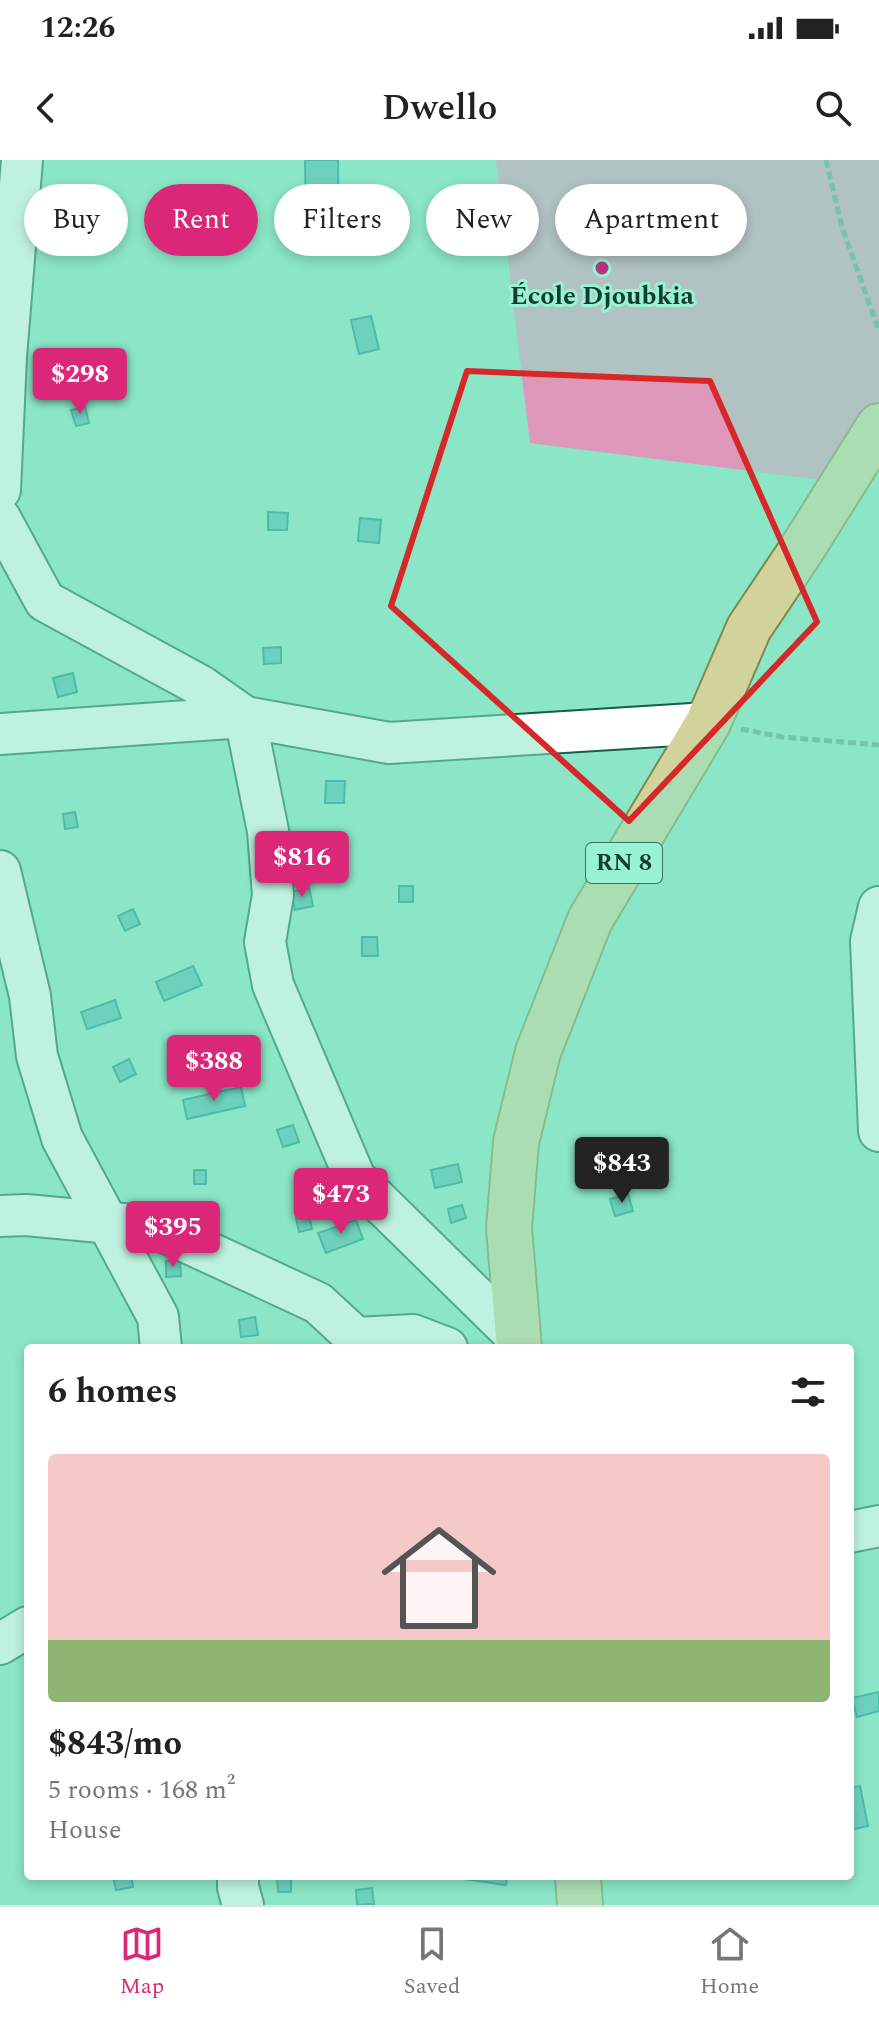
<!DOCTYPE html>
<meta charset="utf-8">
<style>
body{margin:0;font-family:Spectral,serif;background:#f6f6f6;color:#222;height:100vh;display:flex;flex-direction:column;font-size:30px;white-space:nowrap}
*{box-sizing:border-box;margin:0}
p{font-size:26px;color:#767676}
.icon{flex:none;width:44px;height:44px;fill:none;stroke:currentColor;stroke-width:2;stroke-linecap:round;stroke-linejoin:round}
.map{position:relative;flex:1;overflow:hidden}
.panel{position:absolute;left:24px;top:1184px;width:830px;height:536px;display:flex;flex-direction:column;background:#fff;border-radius:8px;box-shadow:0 4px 12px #0003}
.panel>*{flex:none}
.hud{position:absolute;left:24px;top:24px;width:832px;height:72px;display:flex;gap:16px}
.price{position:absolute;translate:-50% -68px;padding:0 18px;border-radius:8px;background:#db2777;color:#fff;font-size:26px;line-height:52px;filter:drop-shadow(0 2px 4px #0008)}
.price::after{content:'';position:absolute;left:50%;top:48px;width:24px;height:18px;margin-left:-12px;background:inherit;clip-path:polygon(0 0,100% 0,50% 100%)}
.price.on{background:#222;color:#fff}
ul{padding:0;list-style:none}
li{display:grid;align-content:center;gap:16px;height:424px;padding:0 24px}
li span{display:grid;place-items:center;height:248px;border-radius:8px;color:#555}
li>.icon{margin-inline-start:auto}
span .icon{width:144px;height:144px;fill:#fffc;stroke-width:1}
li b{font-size:34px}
h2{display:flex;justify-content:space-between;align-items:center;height:96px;padding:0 24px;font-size:34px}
.pill{padding:0 28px;border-radius:36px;background:#fff;box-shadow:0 4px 12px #0003;font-size:28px;line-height:72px}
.pill.on{background:#db2777;color:#fff}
.status{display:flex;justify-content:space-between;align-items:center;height:56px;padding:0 40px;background:#fff;direction:ltr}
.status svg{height:22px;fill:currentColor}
header{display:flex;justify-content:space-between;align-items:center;height:104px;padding:0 24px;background:#fff;font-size:36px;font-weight:600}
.tabs{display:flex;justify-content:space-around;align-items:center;height:112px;border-top:2px solid #e0e0e0;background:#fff;font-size:22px;color:#767676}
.tabs a{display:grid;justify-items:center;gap:4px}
.tabs .on{color:#db2777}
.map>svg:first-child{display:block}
.green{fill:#de98ba}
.building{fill:#4db9b2;stroke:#008a84;stroke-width:2}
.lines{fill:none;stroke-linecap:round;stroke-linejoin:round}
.minor-casing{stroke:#115e49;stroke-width:44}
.major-casing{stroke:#7c8b4b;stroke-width:48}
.path{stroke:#579c85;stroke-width:5;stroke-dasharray:8 4;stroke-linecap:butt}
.minor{stroke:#fff;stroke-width:40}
.major{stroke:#d2d39b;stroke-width:44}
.marked{fill:none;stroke:#d62828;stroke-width:6;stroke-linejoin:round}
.poi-dot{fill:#b6357f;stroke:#97f3d3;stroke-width:3}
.labels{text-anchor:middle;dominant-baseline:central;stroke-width:6;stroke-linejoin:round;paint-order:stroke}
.shield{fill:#97f3d3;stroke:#3c7361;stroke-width:2}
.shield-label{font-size:24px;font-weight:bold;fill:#153c30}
.poi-label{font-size:26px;font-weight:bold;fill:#153c30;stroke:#97f3d3}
</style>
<div class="status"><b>12:26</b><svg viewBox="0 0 49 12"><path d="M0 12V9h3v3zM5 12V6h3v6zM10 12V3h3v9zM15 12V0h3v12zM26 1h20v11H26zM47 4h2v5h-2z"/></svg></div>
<header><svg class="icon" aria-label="back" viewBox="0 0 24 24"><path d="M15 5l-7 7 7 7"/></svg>Dwello<svg class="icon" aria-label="search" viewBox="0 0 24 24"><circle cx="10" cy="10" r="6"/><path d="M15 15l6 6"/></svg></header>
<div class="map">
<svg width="879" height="1745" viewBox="0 0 879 1745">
<rect width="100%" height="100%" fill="#8ae6c6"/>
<!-- green -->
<path class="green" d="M496,0H879V257L837,322L530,283Z"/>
<!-- building -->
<path class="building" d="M305,0H338L339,89L306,90Z
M371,156L379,189L359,194L351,160Z
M58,204L61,222L43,225L39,207Z
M85,247L89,263L76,266L71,250Z
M268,352L288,353L287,370H268Z
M360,358L381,360L379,383L358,381Z
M281,487V503L264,504L263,488Z
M73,513L77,532L58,537L53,518Z
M326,621H345L344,643H325Z
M75,652L78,667L65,669L63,654Z
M399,726H413V742H399Z
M309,728L313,746L295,750L291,732Z
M133,749L140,764L125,771L118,756Z
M362,777H377L378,796H362Z
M193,806L202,825L164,841L156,822Z
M115,840L121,858L87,869L81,852Z
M129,899L136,914L120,922L113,907Z
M199,904L205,919L192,924L186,909Z
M241,927L245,946L187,959L183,940Z
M293,965L299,982L283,987L277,970Z
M458,1004L462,1022L435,1028L431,1010Z
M194,1010H206V1024H194Z
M628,1034L633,1051L615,1056L610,1039Z
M462,1045L466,1058L451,1063L448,1049Z
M309,1055L312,1069L299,1072L296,1058Z
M356,1060L363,1079L326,1093L318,1073Z
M166,1101H180L181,1116L166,1117Z
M255,1157L258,1175L241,1177L239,1160Z
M879,1532V1551L857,1557L852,1538Z
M860,1626L868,1666L850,1670V1628Z
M113,1716H131L133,1727L116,1730Z
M277,1716H291V1732H278Z
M457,1716H507L506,1725L457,1718Z
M372,1728L374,1744L357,1745L356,1730Z"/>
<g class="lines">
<defs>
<path id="minor" d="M0,330L6,197L22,0
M0,358L45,441L201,526L245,557L268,671L273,735L265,782L273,825L355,1018L517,1177
M0,574L245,557L389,583L708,563
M0,711L30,836L37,896L62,978L158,1157L161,1188
M879,747L871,781L879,971
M0,1056L26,1055L154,1067L318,1143L356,1178L413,1175L447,1188
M850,1372L879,1366
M0,1484L28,1467
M238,1716V1727L243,1745"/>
<path id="major" d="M519,1188L509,1068L516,982L538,892L590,760L708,563L749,468L800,392L879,266
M578,1716L580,1745"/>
</defs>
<!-- minor casing -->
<use href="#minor" class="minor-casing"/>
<!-- major casing -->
<use href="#major" class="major-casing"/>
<!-- path -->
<path class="path" d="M826,0L842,67L879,171
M741,569L782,577L879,585"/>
<!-- minor -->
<use href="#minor" class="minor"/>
<!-- major -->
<use href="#major" class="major"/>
</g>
<!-- marked area -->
<path d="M0 0H879V1745H0ZM467,211L710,221L817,462L629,661L391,446Z" fill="#8ae6c6" fill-opacity=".55" fill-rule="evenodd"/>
<path class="marked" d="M467,211L710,221L817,462L629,661L391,446Z"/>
<!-- markers -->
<circle class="poi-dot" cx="602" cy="108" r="8"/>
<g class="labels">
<!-- shield labels -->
<rect class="shield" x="586" y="683" width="76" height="40" rx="6"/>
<g class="shield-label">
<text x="624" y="703">RN 8</text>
</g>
<!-- poi labels -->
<g class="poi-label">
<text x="602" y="136">École Djoubkia</text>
</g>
</g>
</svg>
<b class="price" style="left:80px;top:256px">$298</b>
<b class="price" style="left:302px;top:739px">$816</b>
<b class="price" style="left:214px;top:943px">$388</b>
<b class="price on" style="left:622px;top:1045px">$843</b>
<b class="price" style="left:341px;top:1076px">$473</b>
<b class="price" style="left:173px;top:1109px">$395</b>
<div class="hud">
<a class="pill">Buy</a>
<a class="pill on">Rent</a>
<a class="pill">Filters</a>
<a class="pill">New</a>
<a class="pill">Apartment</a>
</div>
<section class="panel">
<h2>6 homes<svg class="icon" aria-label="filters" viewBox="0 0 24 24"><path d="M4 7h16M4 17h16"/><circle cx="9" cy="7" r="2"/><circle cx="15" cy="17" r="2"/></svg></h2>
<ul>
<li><span style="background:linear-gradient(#f6c9c9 75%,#8fb573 0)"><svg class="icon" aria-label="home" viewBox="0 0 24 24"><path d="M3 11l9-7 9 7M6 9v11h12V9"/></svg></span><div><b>$843/mo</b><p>5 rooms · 168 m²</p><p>House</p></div></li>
</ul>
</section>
</div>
<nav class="tabs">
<a class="on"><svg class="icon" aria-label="map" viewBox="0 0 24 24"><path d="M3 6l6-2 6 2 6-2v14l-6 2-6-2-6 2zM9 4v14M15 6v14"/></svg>Map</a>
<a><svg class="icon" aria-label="saved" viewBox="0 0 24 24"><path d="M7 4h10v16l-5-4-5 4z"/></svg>Saved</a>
<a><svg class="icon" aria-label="home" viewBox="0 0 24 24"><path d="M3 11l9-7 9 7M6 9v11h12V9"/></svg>Home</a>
</nav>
